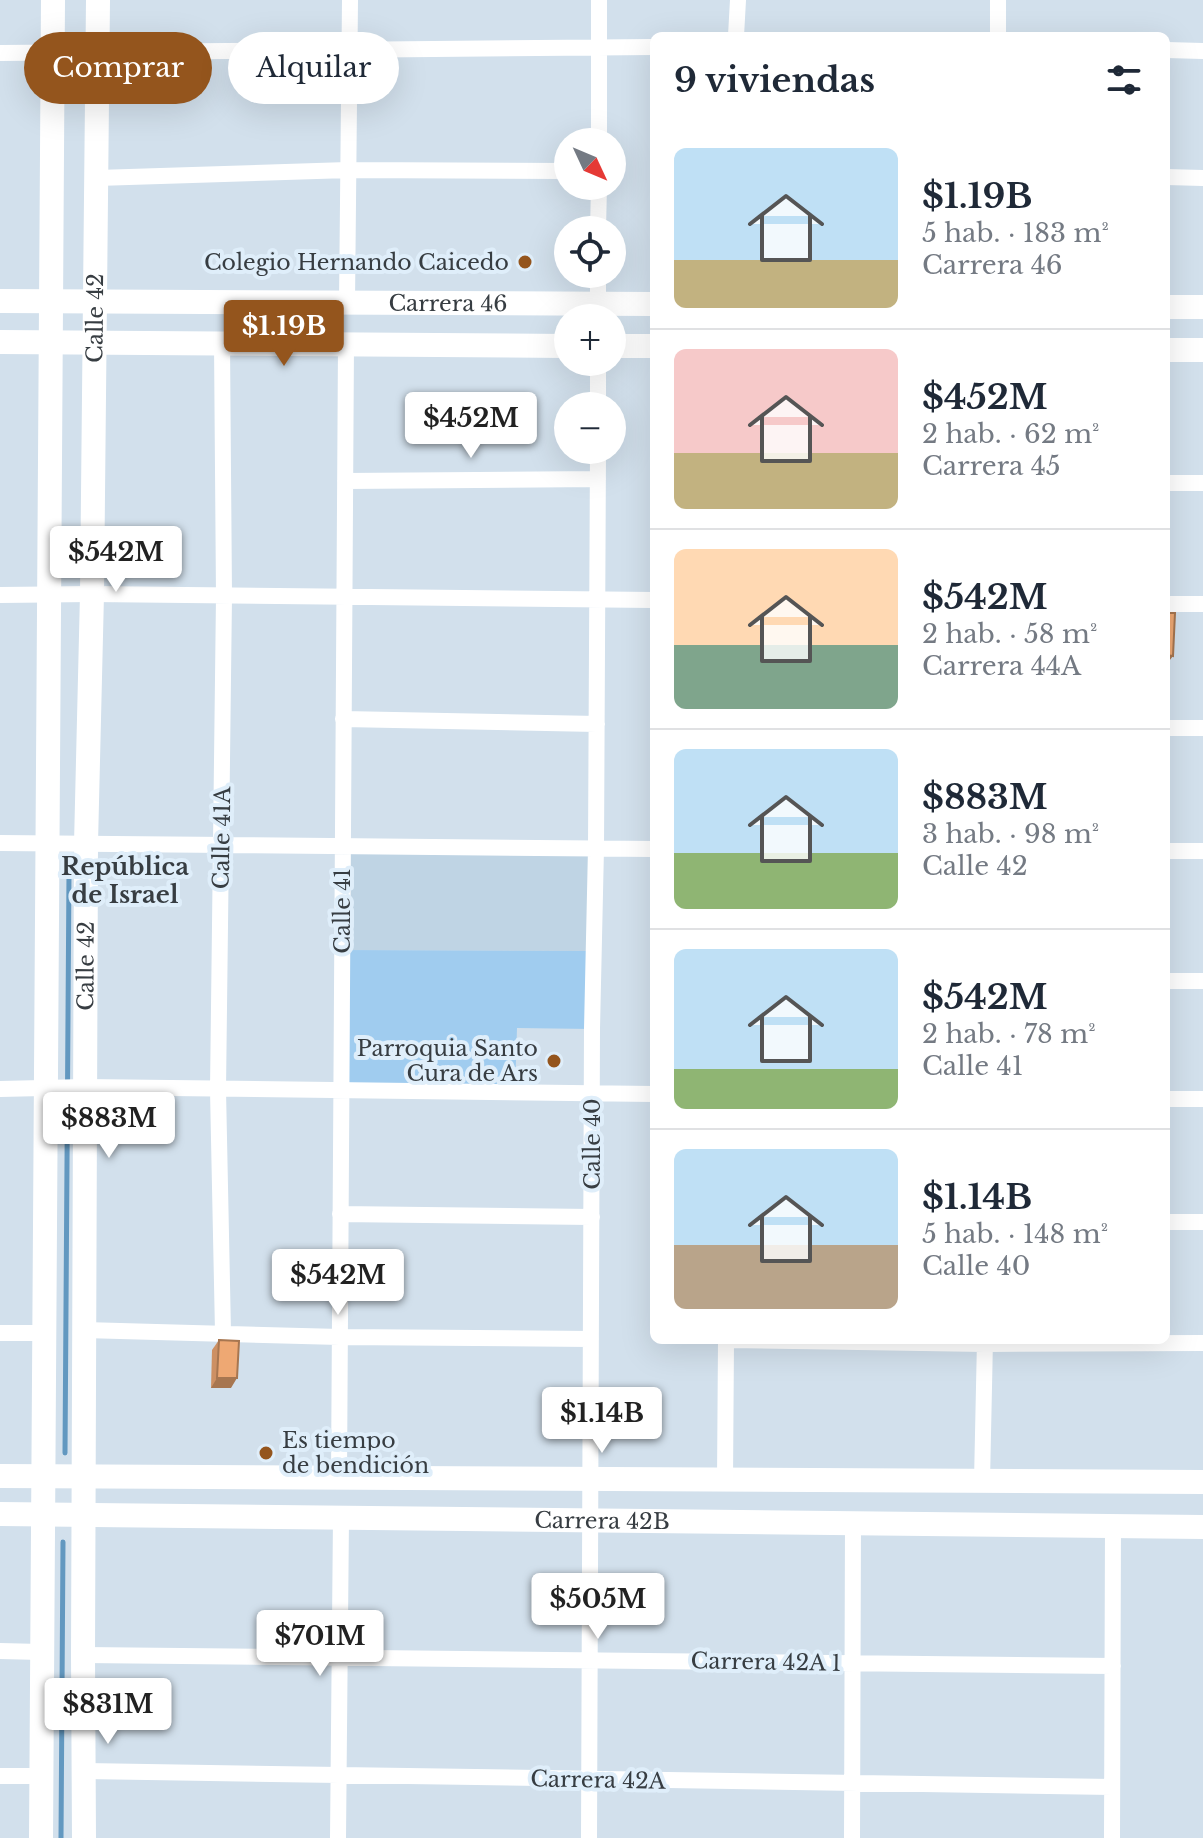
<!DOCTYPE html>
<html lang="es">
<meta charset="utf-8">
<style>
body{margin:0;font-family:"Libre Baskerville",serif;background:#f6f6f7;color:#1f2937;height:100vh;display:flex;flex-direction:column;font-size:30px;white-space:nowrap}
*{box-sizing:border-box;margin:0}
p{font-size:26px;color:#747a83}
.icon{flex:none;width:44px;height:44px;fill:none;stroke:currentColor;stroke-width:2;stroke-linecap:round;stroke-linejoin:round}
.map{position:relative;flex:1;overflow:hidden}
.side{position:absolute;left:650px;top:32px;width:520px;height:1312px;display:flex;flex-direction:column;background:#fff;border-radius:12px;box-shadow:0 8px 32px #0002}
.side>*{flex:none}
.hud{position:absolute;left:24px;top:32px;width:506px;height:72px;display:flex;gap:16px}
.needle{width:52px;rotate:134deg}
.buttons{position:absolute;left:554px;top:128px;display:grid;gap:16px}
.buttons a{display:grid;place-items:center;width:72px;height:72px;border-radius:50%;background:#fff;box-shadow:0 8px 32px #0002;font-size:40px}
.price{position:absolute;translate:-50% -68px;padding:0 18px;border-radius:8px;background:#fff;color:#222;font-size:26px;line-height:52px;filter:drop-shadow(0 2px 4px #0008)}
.price::after{content:'';position:absolute;left:50%;top:48px;width:24px;height:18px;margin-left:-12px;background:inherit;clip-path:polygon(0 0,100% 0,50% 100%)}
.price.on{background:#94551d;color:#fff}
ul{padding:0;list-style:none}
li{display:flex;align-items:center;gap:24px;height:200px;padding:0 24px}
li+li{border-top:2px solid #e0e1e3}
li span{display:grid;place-items:center;flex:none;width:224px;height:160px;border-radius:12px;color:#555}
li>.icon{margin-inline-start:auto}
span .icon{width:96px;height:96px;fill:#fffc;stroke-width:1}
li b{font-size:34px}
h2{display:flex;justify-content:space-between;align-items:center;height:96px;padding:0 24px;font-size:34px}
.pill{padding:0 28px;border-radius:36px;background:#fff;box-shadow:0 8px 32px #0002;font-size:28px;line-height:72px}
.pill.on{background:#94551d;color:#fff}
.map>svg:first-child{display:block}
.built{fill:#bfd4e4}
.green{fill:#a0ccef}
.lines{fill:none;stroke-linecap:round;stroke-linejoin:round}
.stream{stroke:#6298c0;stroke-width:5}
.street{stroke:#fff;stroke-width:16}
.secondary{stroke:#fff;stroke-width:24}
.wall{fill:#cd9063}
.shaded-wall{fill:#a77650}
.building{fill:#eea873;stroke:#a77650;stroke-width:2}
.poi-dot{fill:#94551d;stroke:#dfeefa;stroke-width:3}
.labels{text-anchor:middle;dominant-baseline:central;stroke-width:8;stroke-linejoin:round;paint-order:stroke}
.poi-label{font-size:22px;fill:#373d42;stroke:#dfeefa;text-anchor:end}
.street-label{font-size:22px;fill:#373d42;stroke:#dfeefa}
.neighbourhood-label{font-size:24px;font-weight:bold;fill:#373d42;stroke:#dfeefa}
</style>
<div class="map">
<svg width="1203" height="1838" viewBox="0 0 1203 1838">
<rect width="100%" height="100%" fill="#d2e0ec"/>
<!-- built -->
<path class="built" d="M343,846L596,848L593,951L342,950Z"/>
<!-- green -->
<path class="green" d="M342,950L593,951L592,1029L517,1028L515,1092L341,1090Z"/>
<g class="lines">
<!-- stream -->
<path class="stream" d="M65,1453L69,872
M61,1838L63,1542"/>
<!-- street -->
<path class="street" d="M736,36L738,0
M998,36V0
M1166,50L1203,51
M0,53L654,47
M599,142V0
M1166,177L1203,178
M97,178L348,170L568,171
M598,230L599,186
M347,303L350,0
M598,318V274
M222,343L224,596L218,1090L223,1332
M598,406V362
M345,481L598,479
M1166,483H1203
M0,595L92,594L654,600
M1166,604H1203
M343,719L597,724
M1166,728H1203
M0,843L654,849
M1166,851H1203
M1166,981H1203
M0,1089L85,1087L654,1094
M1166,1099H1203
M340,1214L592,1217
M1166,1222H1203
M84,1330L340,1337L591,1339
M0,1333H44
M729,1340L985,1344L1203,1343
M339,1478L346,344
M725,1480L726,1340
M982,1481L985,1340
M0,1651L41,1652
M83,1655L1113,1666
M85,1771L1112,1787
M0,1776H41
M338,1838L341,1517
M589,1838L592,1029L596,848L598,450
M852,1838L853,1523
M1112,1838L1113,1526"/>
<!-- secondary -->
<g class="secondary">
<path id="s1" d="M0,301L654,304"/>
<path d="M1166,307H1203"/>
<path d="M0,342L568,346"/>
<path d="M612,346H654"/>
<path d="M1166,350H1203"/>
<path d="M0,1476L1203,1482"/>
<path id="s2" d="M0,1514L1203,1527"/>
<path d="M41,1838L53,0"/>
<path id="s3" d="M84,1838L83,1655L86,844L92,594L98,0"/>
</g>
</g>
<!-- wall -->
<path class="wall" d="M219,1340L231,1388H211L212,1350Z"/>
<!-- shaded-wall -->
<path class="shaded-wall" d="M1166,655L1173,656L1166,665Z
M217,1378H237L231,1388H211Z"/>
<!-- building -->
<path class="building" d="M1166,613H1175L1173,656L1166,655Z
M219,1340L239,1341L237,1378H217Z"/>
<!-- markers -->
<g class="poi-dot">
<circle cx="525" cy="262" r="8"/>
<circle cx="554" cy="1061" r="8"/>
<circle cx="266" cy="1453" r="8"/>
</g>
<g class="labels">
<!-- poi labels -->
<g class="poi-label">
<text x="509" y="262">Colegio Hernando Caicedo</text>
<text x="538" y="1048">Parroquia Santo<tspan x="538" dy="25">Cura de Ars</tspan></text>
<text x="282" y="1440" text-anchor="start">Es tiempo<tspan x="282" dy="25">de bendición</tspan></text>
</g>
<!-- street labels -->
<g class="street-label">
<text stroke="none"><textPath href="#s1" startOffset="448">Carrera 46</textPath></text>
<text stroke="none"><textPath href="#s3" startOffset="1520">Calle 42</textPath></text>
<text transform="translate(222 838) rotate(-89)">Calle 41A</text>
<text transform="translate(342 911) rotate(-90)">Calle 41</text>
<text stroke="none"><textPath href="#s3" startOffset="872">Calle 42</textPath></text>
<text transform="translate(592 1144) rotate(-90)">Calle 40</text>
<text stroke="none"><textPath href="#s2" startOffset="602">Carrera 42B</textPath></text>
<text transform="translate(766 1662) rotate(1)">Carrera 42A 1</text>
<text transform="translate(598 1780) rotate(1)">Carrera 42A</text>
</g>
<!-- neighbourhood labels -->
<g class="neighbourhood-label">
<text x="125" y="866">República<tspan x="125" dy="28">de Israel</tspan></text>
</g>
</g>
</svg>
<div class="buttons">
<a><svg class="needle" viewBox="-14 -14 28 28"><path d="M0-13l5 13h-10z" fill="#e53935"/><path d="M0 13l5-13h-10z" fill="#747a83"/></svg></a>
<a><svg class="icon" aria-label="locate" viewBox="0 0 24 24"><circle cx="12" cy="12" r="6"/><path d="M12 2v4M12 18v4M2 12h4M18 12h4"/></svg></a>
<a>+</a>
<a>−</a>
</div>
<b class="price on" style="left:284px;top:368px">$1.19B</b>
<b class="price" style="left:471px;top:460px">$452M</b>
<b class="price" style="left:116px;top:594px">$542M</b>
<b class="price" style="left:109px;top:1160px">$883M</b>
<b class="price" style="left:338px;top:1317px">$542M</b>
<b class="price" style="left:602px;top:1455px">$1.14B</b>
<b class="price" style="left:598px;top:1641px">$505M</b>
<b class="price" style="left:320px;top:1678px">$701M</b>
<b class="price" style="left:108px;top:1746px">$831M</b>
<div class="hud">
<a class="pill on">Comprar</a>
<a class="pill">Alquilar</a>
</div>
<section class="side">
<h2>9 viviendas<svg class="icon" aria-label="filters" viewBox="0 0 24 24"><path d="M4 7h16M4 17h16"/><circle cx="9" cy="7" r="2"/><circle cx="15" cy="17" r="2"/></svg></h2>
<ul>
<li><span style="background:linear-gradient(#bfe0f5 70%,#c2b280 0)"><svg class="icon" aria-label="home" viewBox="0 0 24 24"><path d="M3 11l9-7 9 7M6 9v11h12V9"/></svg></span><div><b>$1.19B</b><p>5 hab. · 183 m²</p><p>Carrera 46</p></div></li>
<li><span style="background:linear-gradient(#f6c9c9 65%,#c2b280 0)"><svg class="icon" aria-label="home" viewBox="0 0 24 24"><path d="M3 11l9-7 9 7M6 9v11h12V9"/></svg></span><div><b>$452M</b><p>2 hab. · 62 m²</p><p>Carrera 45</p></div></li>
<li><span style="background:linear-gradient(#ffd9b3 60%,#7fa58c 0)"><svg class="icon" aria-label="home" viewBox="0 0 24 24"><path d="M3 11l9-7 9 7M6 9v11h12V9"/></svg></span><div><b>$542M</b><p>2 hab. · 58 m²</p><p>Carrera 44A</p></div></li>
<li><span style="background:linear-gradient(#bfe0f5 65%,#8fb573 0)"><svg class="icon" aria-label="home" viewBox="0 0 24 24"><path d="M3 11l9-7 9 7M6 9v11h12V9"/></svg></span><div><b>$883M</b><p>3 hab. · 98 m²</p><p>Calle 42</p></div></li>
<li><span style="background:linear-gradient(#bfe0f5 75%,#8fb573 0)"><svg class="icon" aria-label="home" viewBox="0 0 24 24"><path d="M3 11l9-7 9 7M6 9v11h12V9"/></svg></span><div><b>$542M</b><p>2 hab. · 78 m²</p><p>Calle 41</p></div></li>
<li><span style="background:linear-gradient(#bfe0f5 60%,#b9a48a 0)"><svg class="icon" aria-label="home" viewBox="0 0 24 24"><path d="M3 11l9-7 9 7M6 9v11h12V9"/></svg></span><div><b>$1.14B</b><p>5 hab. · 148 m²</p><p>Calle 40</p></div></li>
</ul>
</section>
</div>
